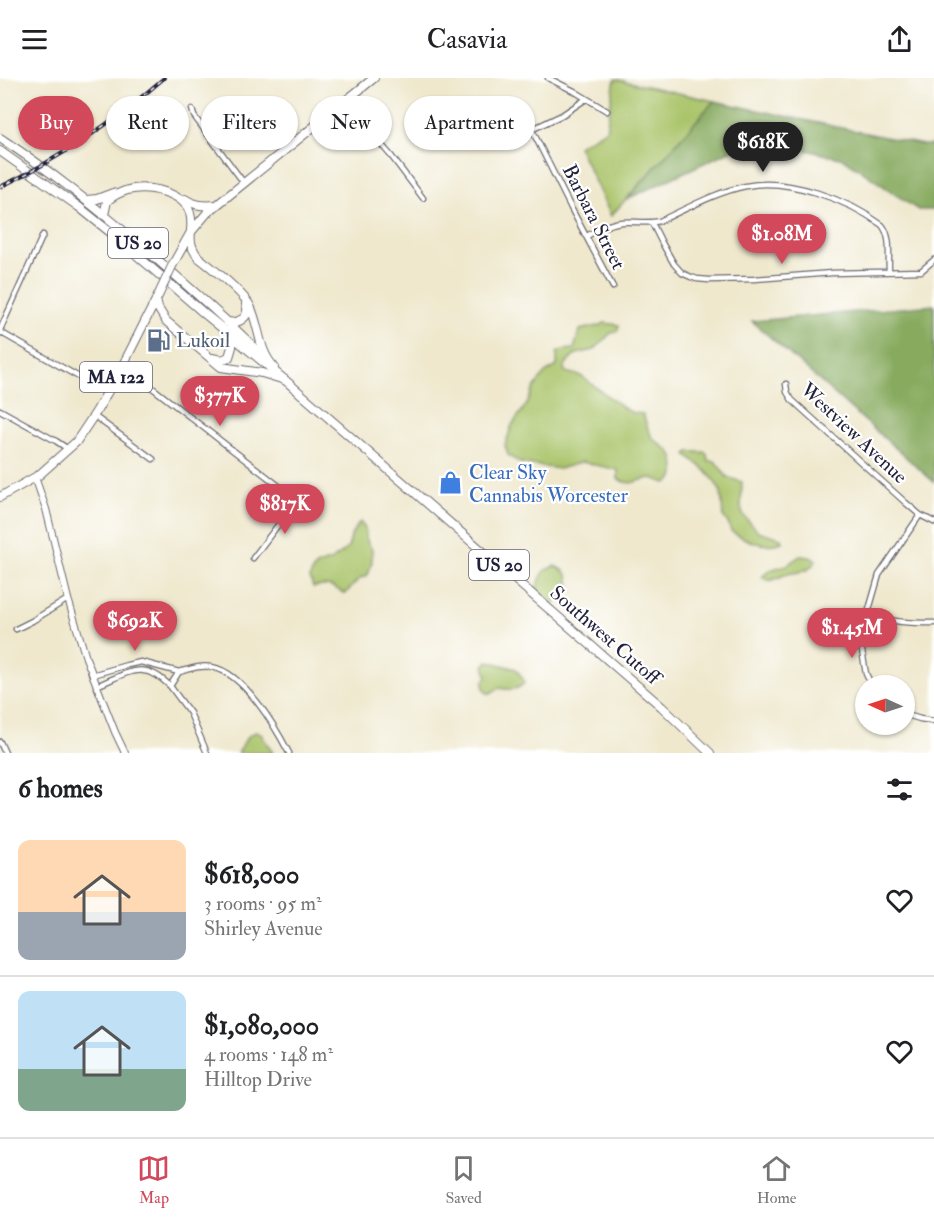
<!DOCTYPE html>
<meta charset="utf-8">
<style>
body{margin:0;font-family:"IM FELL Double Pica",serif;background:#f6f6f6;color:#202124;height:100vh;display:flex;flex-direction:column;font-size:22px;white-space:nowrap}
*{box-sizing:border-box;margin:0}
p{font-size:20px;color:#757577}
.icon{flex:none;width:33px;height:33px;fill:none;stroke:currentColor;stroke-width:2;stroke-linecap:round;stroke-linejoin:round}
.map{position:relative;height:675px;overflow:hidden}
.panel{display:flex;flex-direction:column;background:#fff;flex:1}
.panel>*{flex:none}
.hud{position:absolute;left:18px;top:18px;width:600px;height:54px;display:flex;gap:12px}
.needle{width:39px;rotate:273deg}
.tools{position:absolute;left:855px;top:597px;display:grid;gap:12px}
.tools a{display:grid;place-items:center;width:60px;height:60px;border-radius:50%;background:#fff;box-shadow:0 2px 4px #0004;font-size:30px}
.price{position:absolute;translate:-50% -51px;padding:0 14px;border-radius:21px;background:#d1495b;color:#fff;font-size:20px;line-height:39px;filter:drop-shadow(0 2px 3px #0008)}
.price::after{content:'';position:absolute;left:50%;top:36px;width:18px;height:14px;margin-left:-9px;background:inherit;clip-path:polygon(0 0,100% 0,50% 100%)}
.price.current{background:#222;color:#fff}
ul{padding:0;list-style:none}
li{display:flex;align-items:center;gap:18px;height:150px;padding:0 18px}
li+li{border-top:2px solid #e0e0e0}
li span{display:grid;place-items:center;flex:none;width:168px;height:120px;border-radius:12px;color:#555}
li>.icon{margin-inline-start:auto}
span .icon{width:72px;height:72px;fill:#fffc;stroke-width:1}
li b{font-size:26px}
h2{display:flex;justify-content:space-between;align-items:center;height:72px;padding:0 18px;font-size:26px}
.chip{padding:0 21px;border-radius:27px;background:#fff;box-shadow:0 2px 4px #0004;font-size:21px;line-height:54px}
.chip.current{background:#d1495b;color:#fff}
header{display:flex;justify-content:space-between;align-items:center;height:78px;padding:0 18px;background:#fff;font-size:27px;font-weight:600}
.menu{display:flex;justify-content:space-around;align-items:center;height:84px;border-top:2px solid #e0e0e0;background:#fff;font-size:16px;color:#757577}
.menu a{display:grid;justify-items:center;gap:3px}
.menu .current{color:#d1495b}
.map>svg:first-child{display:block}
.green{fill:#aac46a;stroke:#667352;stroke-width:1.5}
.forest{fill:#87aa5e;stroke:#54664c;stroke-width:1.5}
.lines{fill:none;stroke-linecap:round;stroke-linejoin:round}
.minor-casing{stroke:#6a676e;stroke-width:7}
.tertiary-casing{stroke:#6a676e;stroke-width:8}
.primary-casing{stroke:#6a676e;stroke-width:10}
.trunk-casing{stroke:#6a676e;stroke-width:10}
.minor{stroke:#fff;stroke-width:4.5}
.tertiary{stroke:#fff;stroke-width:6}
.primary{stroke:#fff;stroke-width:8}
.trunk{stroke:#fff;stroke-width:8}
.rail-casing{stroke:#22223b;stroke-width:4}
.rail{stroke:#fff;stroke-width:1.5;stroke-dasharray:4.5;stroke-linecap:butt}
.trunk-bridge-casing{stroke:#6a676e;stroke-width:10;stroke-linecap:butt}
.trunk-bridge{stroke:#fff;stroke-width:8}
.labels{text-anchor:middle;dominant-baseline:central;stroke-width:4.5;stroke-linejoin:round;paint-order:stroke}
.shield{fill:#fff;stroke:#646476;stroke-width:1.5}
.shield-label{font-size:18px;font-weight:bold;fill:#22223b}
.street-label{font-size:20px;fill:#22223b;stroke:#fff}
.service-label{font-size:20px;fill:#4e5e75;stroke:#fff;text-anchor:start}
.shop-label{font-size:20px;fill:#366cbe;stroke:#fff;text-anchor:start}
</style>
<header><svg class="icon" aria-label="menu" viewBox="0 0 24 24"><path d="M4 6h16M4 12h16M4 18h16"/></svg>Casavia<svg class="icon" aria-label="share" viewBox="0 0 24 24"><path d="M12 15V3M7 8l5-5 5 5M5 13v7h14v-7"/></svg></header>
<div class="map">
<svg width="934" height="675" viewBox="0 0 934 675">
<rect width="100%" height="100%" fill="#fff"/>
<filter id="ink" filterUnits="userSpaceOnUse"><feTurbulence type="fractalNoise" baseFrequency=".0167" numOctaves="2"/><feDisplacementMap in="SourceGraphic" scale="12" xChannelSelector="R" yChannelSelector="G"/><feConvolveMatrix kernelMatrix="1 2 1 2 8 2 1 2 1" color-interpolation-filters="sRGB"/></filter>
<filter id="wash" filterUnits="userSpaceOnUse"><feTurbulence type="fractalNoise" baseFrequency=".008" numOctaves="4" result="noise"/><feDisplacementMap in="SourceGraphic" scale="24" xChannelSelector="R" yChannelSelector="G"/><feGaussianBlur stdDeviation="1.35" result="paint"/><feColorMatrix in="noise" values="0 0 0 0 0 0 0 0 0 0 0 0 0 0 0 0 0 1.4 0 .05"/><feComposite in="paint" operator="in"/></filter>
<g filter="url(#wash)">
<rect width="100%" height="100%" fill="#efe8cd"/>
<!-- green -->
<path class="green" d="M615,1L714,23L611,138L578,68L606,52Z
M604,245L619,247L617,254L611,255L594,272L576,276L564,288L565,294L581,298L625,331L633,335L643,336C646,344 647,351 652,359C658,366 666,369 671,375C675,380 676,393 673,399C672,403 669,403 666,405C661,404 656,401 652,400C638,400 635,410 618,401V392L582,384L559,391L520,385L508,377L505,367L512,347L527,326L534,310L545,295L557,288V275L563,272L574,271L580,252L601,247Z
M689,374H704L707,376L708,383H715L727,399L742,404L741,429L743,437L758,453L781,460L782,464C765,471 745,462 731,453L728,445L723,438L721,414L713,401L705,392L686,376Z
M360,444L364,449L367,463L372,472V484L368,497L359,501L346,515H343C332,507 326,507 313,509L310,500L312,493L318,487L332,482L348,470L352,455Z
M800,478L810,479L816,482C810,495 800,493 788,496C778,498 771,507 762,499L770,492L787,487Z
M554,488C579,495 570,520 551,526L537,514L536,511L544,493Z
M488,583L516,591L525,604C518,613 509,612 499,610L491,615H487C482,608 482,605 487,598L484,588Z
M255,654L261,656L273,675H238L247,659Z"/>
<!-- forest -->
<path class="forest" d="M714,23L923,67H934V132H918L844,81L786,67L736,70L627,121Z
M934,227V404L752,243Z"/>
</g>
<g filter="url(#ink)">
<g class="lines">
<defs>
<path id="minor" d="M548,0L574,13L607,33
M345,24L392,79L423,120
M192,31L194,38L244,105
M532,52L571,130L613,209
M506,64L562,37L586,21
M652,145L662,165L674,186L682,195L691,199L697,201L709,202L754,201L832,195L921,193L934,182
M587,158C597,152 609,145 622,144C635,143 647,146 660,143C688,130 716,114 746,108C788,99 848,122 882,147C892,159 888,178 889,193
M0,252L43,157
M0,254L107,315
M123,287L288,415L289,425L287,435L253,480
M786,306L787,314L792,322L906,425L920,437L934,444
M0,332L56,363L68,371
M94,338L153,381
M869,535C890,545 911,545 934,545
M16,551L32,543L68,521
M92,597L127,587L141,584L179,594
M96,608C127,596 142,580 170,608
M872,608L866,596L862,573L864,549L879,497L920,437
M904,636L920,641L934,643
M0,664L5,675
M207,675L190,635L170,608L179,594C190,591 200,587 212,589C244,595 275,648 289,675"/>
<path id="tertiary" d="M35,399L46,431L68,521L86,580L115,654L125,675"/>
<path id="primary" d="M0,60C47,90 90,125 132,160C178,199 223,238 265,280
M0,73L79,129L110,154L206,237L285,302L662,629L710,675"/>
<path id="trunk" d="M185,121C195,128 204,128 216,127
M86,122L97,121L113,115
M104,137L107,123C113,118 121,114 128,112C147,107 184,114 190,135C195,153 184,160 198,179C212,190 242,213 250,228C260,249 258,272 274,289
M173,186L191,154L207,135L374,0
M156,222L158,230L166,243L221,289L262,295L285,302
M227,244C239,246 251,239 246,226
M212,280L222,282L229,279L232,269V259
M0,419L39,397L76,364L96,334L122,289L159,216"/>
</defs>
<!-- minor casing -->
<use href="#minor" class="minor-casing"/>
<!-- tertiary casing -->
<use href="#tertiary" class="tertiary-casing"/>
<!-- primary casing -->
<use href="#primary" class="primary-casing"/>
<!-- trunk casing -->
<use href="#trunk" class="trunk-casing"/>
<!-- minor -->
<use href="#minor" class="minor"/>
<!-- tertiary -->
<use href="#tertiary" class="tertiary"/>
<!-- primary -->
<use href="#primary" class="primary"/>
<!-- trunk -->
<use href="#trunk" class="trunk"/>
<defs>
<path id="rail" d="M0,109C59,81 115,43 164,0"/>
</defs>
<!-- rail casing -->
<use href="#rail" class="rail-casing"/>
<!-- rail -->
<use href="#rail" class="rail"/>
<defs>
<path id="trunk-bridge" d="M159,216L173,186"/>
</defs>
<!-- trunk-bridge casing -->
<use href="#trunk-bridge" class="trunk-bridge-casing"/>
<!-- trunk-bridge -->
<use href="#trunk-bridge" class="trunk-bridge"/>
</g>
</g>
<!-- icons -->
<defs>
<symbol id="fuel-bare" viewBox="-9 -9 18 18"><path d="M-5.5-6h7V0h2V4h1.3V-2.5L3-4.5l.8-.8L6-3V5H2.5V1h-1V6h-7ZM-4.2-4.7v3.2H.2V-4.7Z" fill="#5c6f8a" stroke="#fff" stroke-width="2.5" paint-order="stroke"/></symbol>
<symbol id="shop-bare" viewBox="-9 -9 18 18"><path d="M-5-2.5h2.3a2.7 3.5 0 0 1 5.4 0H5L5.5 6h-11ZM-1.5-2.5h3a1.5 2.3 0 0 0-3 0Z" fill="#3f7fe0" stroke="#fff" stroke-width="2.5" paint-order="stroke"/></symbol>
</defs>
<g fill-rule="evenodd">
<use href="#fuel-bare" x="142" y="246" width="33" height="33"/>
<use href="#shop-bare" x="434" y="388" width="33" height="33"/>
</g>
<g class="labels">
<!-- shield labels -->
<g class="shield">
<rect x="108" y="150" width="60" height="30" rx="4.5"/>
<rect x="80" y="284" width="72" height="30" rx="4.5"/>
<rect x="469" y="472" width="60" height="30" rx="4.5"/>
</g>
<g class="shield-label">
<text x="138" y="165">US 20</text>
<text x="116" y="299">MA 122</text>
<text x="499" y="487">US 20</text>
</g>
<!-- street labels -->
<g class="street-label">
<text transform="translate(594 139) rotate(63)">Barbara Street</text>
<text transform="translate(854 355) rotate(43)">Westview Avenue</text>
<text transform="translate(605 557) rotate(41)">Southwest Cutoff</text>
</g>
<!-- service labels -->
<g class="service-label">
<text x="176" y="262">Lukoil</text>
</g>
<!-- shop labels -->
<g class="shop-label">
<text x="469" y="394">Clear Sky<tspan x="469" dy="23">Cannabis Worcester</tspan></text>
</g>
</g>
</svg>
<div class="tools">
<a><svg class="needle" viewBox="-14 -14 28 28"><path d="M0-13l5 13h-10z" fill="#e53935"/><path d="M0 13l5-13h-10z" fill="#757577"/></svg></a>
</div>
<b class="price current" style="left:763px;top:95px">$618K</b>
<b class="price" style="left:782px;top:187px">$1.08M</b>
<b class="price" style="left:220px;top:349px">$377K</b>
<b class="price" style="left:285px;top:457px">$817K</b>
<b class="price" style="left:135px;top:574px">$692K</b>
<b class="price" style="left:852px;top:581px">$1.45M</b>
<div class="hud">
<a class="chip current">Buy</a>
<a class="chip">Rent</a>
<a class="chip">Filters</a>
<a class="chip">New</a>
<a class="chip">Apartment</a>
</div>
</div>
<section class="panel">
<h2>6 homes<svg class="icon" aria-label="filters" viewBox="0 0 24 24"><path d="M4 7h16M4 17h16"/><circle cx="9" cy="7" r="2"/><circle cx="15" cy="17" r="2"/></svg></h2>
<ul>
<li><span style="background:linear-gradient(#ffd9b3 60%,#9aa5b1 0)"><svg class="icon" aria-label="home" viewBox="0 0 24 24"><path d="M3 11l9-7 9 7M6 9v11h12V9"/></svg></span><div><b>$618,000</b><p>3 rooms · 95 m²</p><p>Shirley Avenue</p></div><svg class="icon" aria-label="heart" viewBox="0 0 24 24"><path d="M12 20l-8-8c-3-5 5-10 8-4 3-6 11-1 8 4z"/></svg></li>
<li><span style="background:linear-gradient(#bfe0f5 65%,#7fa58c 0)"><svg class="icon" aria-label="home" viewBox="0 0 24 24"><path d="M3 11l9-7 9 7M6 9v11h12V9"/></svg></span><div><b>$1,080,000</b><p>4 rooms · 148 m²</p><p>Hilltop Drive</p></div><svg class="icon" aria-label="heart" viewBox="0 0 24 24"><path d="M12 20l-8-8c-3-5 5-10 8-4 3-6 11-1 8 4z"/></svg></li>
</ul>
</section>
<nav class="menu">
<a class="current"><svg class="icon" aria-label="map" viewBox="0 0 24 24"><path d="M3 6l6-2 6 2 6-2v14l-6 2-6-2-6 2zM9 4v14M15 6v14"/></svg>Map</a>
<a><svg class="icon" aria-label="saved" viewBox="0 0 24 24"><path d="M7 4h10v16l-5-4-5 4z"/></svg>Saved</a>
<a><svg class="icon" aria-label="home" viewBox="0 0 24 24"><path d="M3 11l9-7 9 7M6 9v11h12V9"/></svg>Home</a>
</nav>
